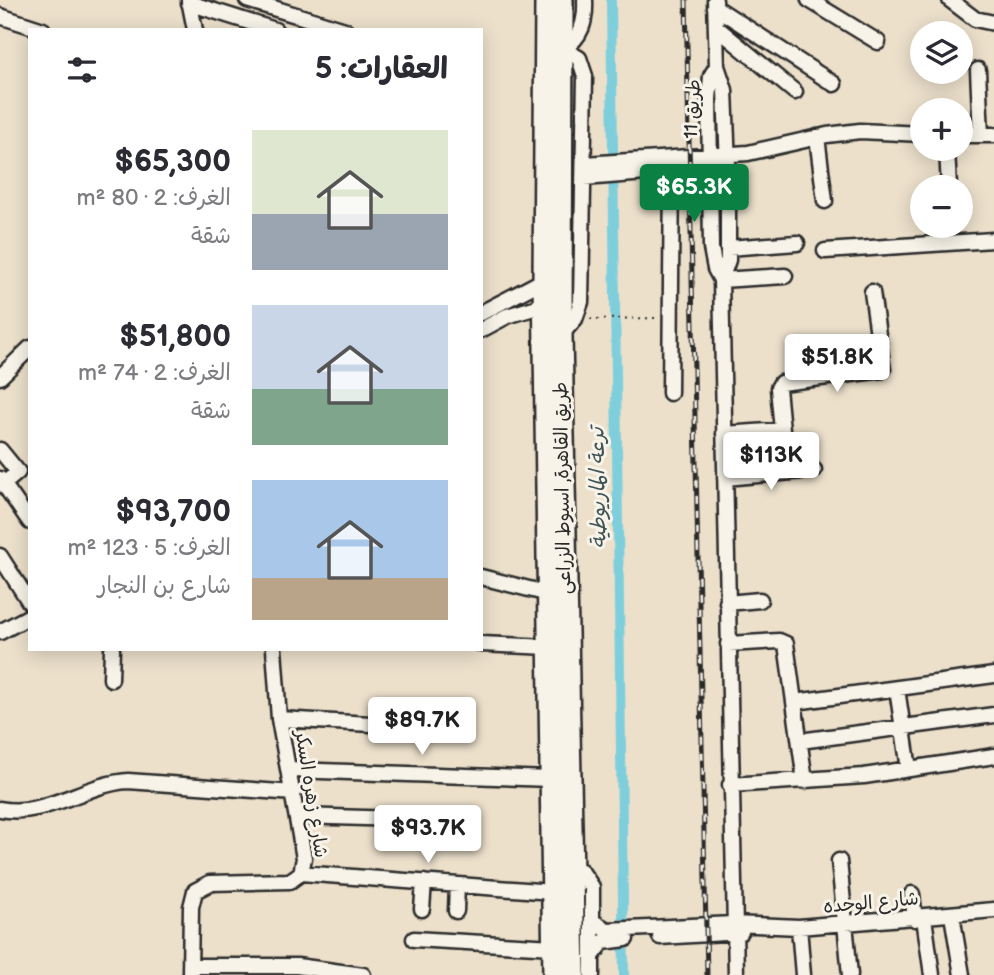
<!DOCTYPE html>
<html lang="ar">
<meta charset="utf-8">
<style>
body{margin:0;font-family:"Balsamiq Sans","Playpen Sans Arabic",sans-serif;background:#f7f7f7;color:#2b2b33;direction:rtl;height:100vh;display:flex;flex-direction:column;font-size:26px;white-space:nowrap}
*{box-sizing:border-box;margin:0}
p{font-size:23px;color:#7c7c81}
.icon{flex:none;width:38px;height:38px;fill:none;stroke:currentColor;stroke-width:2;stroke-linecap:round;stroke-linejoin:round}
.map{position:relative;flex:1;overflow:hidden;direction:ltr}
.sheet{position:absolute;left:28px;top:28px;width:455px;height:623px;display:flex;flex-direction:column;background:#fff;border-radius:0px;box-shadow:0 4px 18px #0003;direction:rtl}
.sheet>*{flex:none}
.controls{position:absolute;left:910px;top:21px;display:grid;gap:14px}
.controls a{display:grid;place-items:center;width:63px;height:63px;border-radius:50%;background:#fff;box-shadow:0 4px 18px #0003;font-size:35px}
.price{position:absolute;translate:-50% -60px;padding:0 16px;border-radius:7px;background:#fff;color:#222;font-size:23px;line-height:46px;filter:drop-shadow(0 2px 4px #0008)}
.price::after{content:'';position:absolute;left:50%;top:42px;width:21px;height:16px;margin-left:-10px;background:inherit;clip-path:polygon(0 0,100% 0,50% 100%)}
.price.active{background:#0b8043;color:#fff}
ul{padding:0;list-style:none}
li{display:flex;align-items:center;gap:21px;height:175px;padding:0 35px}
li span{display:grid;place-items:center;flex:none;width:196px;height:140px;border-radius:0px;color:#555}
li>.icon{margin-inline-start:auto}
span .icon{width:84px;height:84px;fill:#fffc;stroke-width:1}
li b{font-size:30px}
h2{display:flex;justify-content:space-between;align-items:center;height:84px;padding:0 35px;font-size:30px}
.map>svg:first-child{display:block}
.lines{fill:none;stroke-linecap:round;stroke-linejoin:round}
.canal{stroke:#7fcedc;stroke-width:10}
.minor-casing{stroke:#2b2b2b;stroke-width:19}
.highway-casing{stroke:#2b2b2b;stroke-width:26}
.path{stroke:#2b2b2b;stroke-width:2;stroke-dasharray:2 5;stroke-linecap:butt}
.minor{stroke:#f7f3e8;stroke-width:14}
.highway{stroke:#f7f3e8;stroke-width:21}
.rail-casing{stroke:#2b2b2b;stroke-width:5}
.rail{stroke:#f7f3e8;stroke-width:2.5;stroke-dasharray:8;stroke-linecap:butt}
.labels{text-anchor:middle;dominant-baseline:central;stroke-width:6;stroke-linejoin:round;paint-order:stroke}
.street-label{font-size:19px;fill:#2b2b2b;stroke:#f7f3e8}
.water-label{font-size:21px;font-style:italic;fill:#405457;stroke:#f7f3e8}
</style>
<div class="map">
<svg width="994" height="975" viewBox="0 0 994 975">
<rect width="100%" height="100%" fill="#ece0cb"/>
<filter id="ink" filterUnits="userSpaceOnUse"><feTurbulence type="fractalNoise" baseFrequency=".0143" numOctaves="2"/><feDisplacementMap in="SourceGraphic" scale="14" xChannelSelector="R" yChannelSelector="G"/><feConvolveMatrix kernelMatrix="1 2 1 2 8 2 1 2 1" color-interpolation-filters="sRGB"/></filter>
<g filter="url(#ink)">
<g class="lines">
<!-- canal -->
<path class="canal" d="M611,0L624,975"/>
<defs>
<path id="minor" d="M189,0L195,30
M247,0L345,30
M715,0L717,66L725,90L728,166V260L721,280L736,975
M809,0L878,42
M950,0L975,19L994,23
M189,3L275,30
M715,7L834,84
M0,16L43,30
M716,27L795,92
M563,49C582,37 586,21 585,0
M717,66L711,76L709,99L711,248L715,269L721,280
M978,70L981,135
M961,135H994
M817,137L825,201
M947,149L949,187
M585,164L748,153L827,135L860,131L922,134
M584,178L720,167
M728,248L797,243
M825,251L993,240
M721,280L785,276
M481,313L544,280
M481,330L507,316L544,305
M561,335L575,319L581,302L585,76L579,58L563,49
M0,377L30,348
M670,393L672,171
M724,434L782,430L778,388L781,383L883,370L872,292
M0,450L18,472L4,484
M725,478L814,470
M0,479L30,522
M0,556L30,603
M481,577L549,594
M727,603L760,600
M0,632L30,616
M481,644L549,647
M728,644L779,641L786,644L805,781
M111,679L112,649
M897,689L909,769
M795,702L994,675
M279,719L408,726
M800,741L994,715
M291,770L551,779
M730,785L864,776L994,756
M0,809C45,818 84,784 128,781L294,793
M299,816L431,820
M839,861L850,975
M564,868L581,871L592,887V975
M301,873L552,892
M912,894L915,919
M422,909L424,882
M456,911L457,885
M952,915L962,975
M924,918L932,975
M592,921L607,930L733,924L799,927L994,910
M799,927L803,975
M660,937L741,932
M414,939L554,947
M593,955L603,942L626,939
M190,966H297L363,975
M190,975L191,907L195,891L210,883L290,881L301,873L304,858L279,719L274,649"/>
<path id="highway" d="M546,0L544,280L554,975
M562,0L561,335L574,975"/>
</defs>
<!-- minor casing -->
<use href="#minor" class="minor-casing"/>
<!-- highway casing -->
<use href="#highway" class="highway-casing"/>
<!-- path -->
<path class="path" d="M590,319L658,318"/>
<!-- minor -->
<use href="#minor" class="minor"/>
<!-- highway -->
<use href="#highway" class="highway"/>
<defs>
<path id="rail" d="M686,0L707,975"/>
</defs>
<!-- rail casing -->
<use href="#rail" class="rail-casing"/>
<!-- rail -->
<use href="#rail" class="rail"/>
</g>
</g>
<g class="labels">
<!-- street labels -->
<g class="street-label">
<text transform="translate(693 109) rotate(-87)">طريق 11</text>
<text transform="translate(563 488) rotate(-91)">طريق القاهرة, اسيوط الزراعى</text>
<text transform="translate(311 794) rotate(81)">شارع زهره السكر</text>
<text transform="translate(871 903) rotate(-5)">شارع الوحده</text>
</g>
<!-- water labels -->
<g class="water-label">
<text transform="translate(598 488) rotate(-91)">ترعة الماريوطية</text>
</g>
</g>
</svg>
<div class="controls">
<a><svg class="icon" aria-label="layers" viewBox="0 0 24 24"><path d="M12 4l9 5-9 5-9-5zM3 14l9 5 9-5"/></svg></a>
<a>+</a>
<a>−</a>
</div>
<b class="price active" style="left:694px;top:224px">$65.3K</b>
<b class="price" style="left:837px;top:394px">$51.8K</b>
<b class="price" style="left:771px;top:492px">$113K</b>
<b class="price" style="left:422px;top:757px">$89.7K</b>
<b class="price" style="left:428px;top:865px">$93.7K</b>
<section class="sheet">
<h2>العقارات: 5<svg class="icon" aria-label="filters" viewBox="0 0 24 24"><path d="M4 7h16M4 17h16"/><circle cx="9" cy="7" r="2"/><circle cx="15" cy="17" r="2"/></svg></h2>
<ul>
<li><span style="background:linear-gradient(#dfe7d0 60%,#9aa5b1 0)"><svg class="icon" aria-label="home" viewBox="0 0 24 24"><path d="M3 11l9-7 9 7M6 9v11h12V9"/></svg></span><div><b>$65,300</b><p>الغرف: 2 · 80 m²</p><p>شقة</p></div></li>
<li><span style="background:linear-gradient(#c9d6e8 60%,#7fa58c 0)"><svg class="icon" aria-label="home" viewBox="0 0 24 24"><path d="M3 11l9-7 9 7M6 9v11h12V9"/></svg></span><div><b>$51,800</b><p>الغرف: 2 · 74 m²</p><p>شقة</p></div></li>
<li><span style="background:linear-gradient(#a9c7e8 70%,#b9a48a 0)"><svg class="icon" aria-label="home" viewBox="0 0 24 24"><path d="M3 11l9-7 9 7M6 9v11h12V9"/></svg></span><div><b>$93,700</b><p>الغرف: 5 · 123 m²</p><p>شارع بن النجار</p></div></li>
</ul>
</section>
</div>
